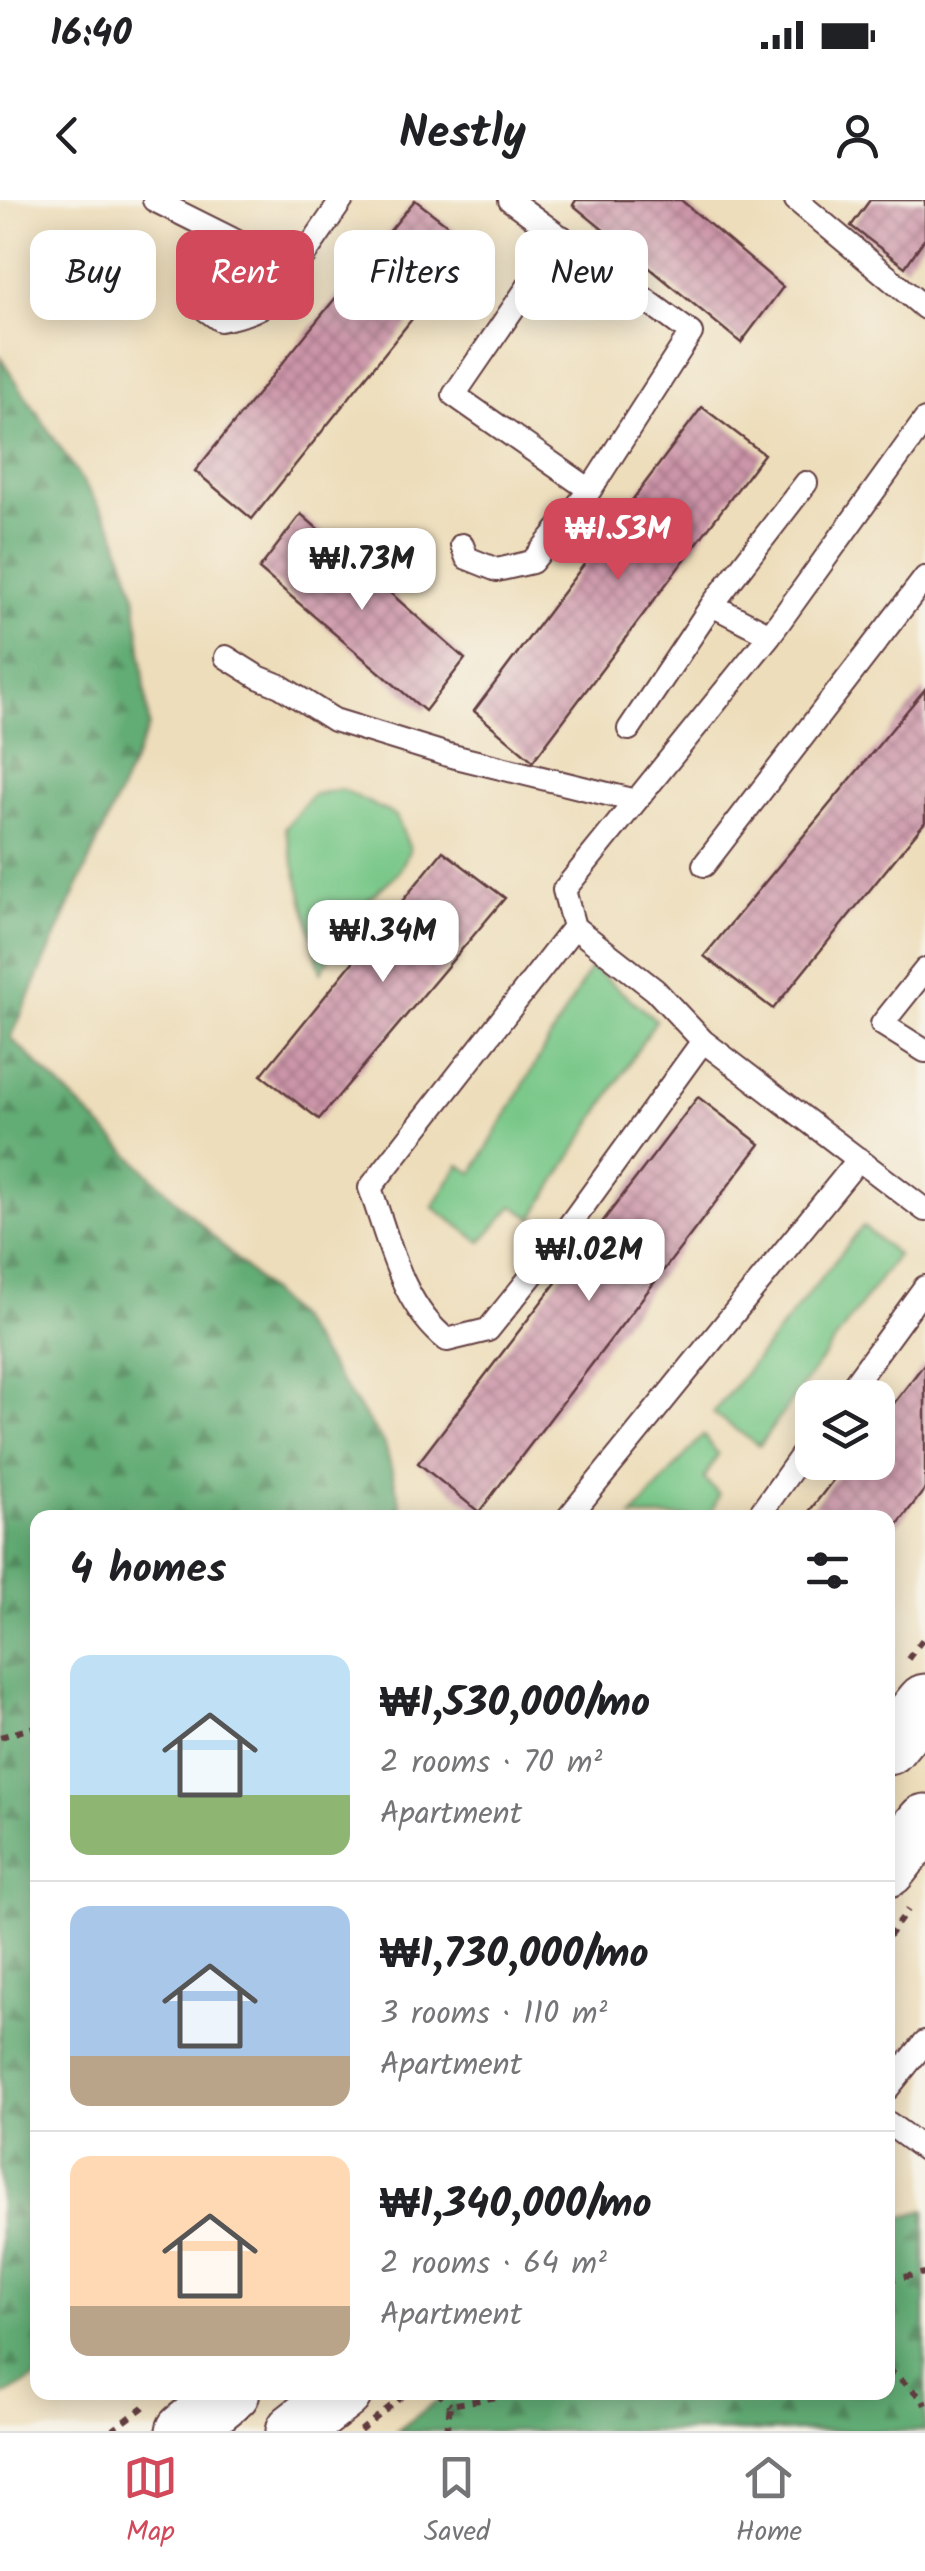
<!DOCTYPE html>
<meta charset="utf-8">
<style>
body{margin:0;font-family:Kalam,sans-serif;background:#f2f2f2;color:#202124;height:100vh;display:flex;flex-direction:column;font-size:38px;white-space:nowrap}
*{box-sizing:border-box;margin:0}
p{font-size:32px;color:#757577}
.icon{flex:none;width:55px;height:55px;fill:none;stroke:currentColor;stroke-width:2;stroke-linecap:round;stroke-linejoin:round}
.map{position:relative;flex:1;overflow:hidden}
.panel{position:absolute;left:30px;top:1310px;width:865px;height:890px;display:flex;flex-direction:column;background:#fff;border-radius:20px;box-shadow:0 5px 25px #0003}
.panel>*{flex:none}
.guide{position:absolute;left:30px;top:30px;width:865px;height:90px;display:flex;gap:20px}
.buttons{position:absolute;left:795px;top:1180px;display:grid;gap:20px}
.buttons a{display:grid;place-items:center;width:100px;height:100px;border-radius:20px;background:#fff;box-shadow:0 5px 25px #0003;font-size:50px}
.price{position:absolute;translate:-50% -85px;padding:0 22px;border-radius:20px;background:#fff;color:#222;font-size:32px;line-height:65px;filter:drop-shadow(0 2px 5px #0008)}
.price::after{content:'';position:absolute;left:50%;top:60px;width:30px;height:22px;margin-left:-15px;background:inherit;clip-path:polygon(0 0,100% 0,50% 100%)}
.price.active{background:#d1495b;color:#fff}
ul{padding:0;list-style:none}
li{display:flex;align-items:center;gap:30px;height:250px;padding:0 40px}
li+li{border-top:2px solid #e0e0e0}
li span{display:grid;place-items:center;flex:none;width:280px;height:200px;border-radius:20px;color:#555}
li>.icon{margin-inline-start:auto}
span .icon{width:120px;height:120px;fill:#fffc;stroke-width:1}
li b{font-size:42px}
h2{display:flex;justify-content:space-between;align-items:center;height:120px;padding:0 40px;font-size:42px}
.pill{padding:0 35px;border-radius:20px;background:#fff;box-shadow:0 5px 25px #0003;font-size:35px;line-height:90px}
.pill.active{background:#d1495b;color:#fff}
.status{display:flex;justify-content:space-between;align-items:center;height:70px;padding:0 50px;background:#fff;direction:ltr}
.status svg{height:28px;fill:currentColor}
header{display:flex;justify-content:space-between;align-items:center;height:130px;padding:0 40px;background:#fff;font-size:45px;font-weight:700}
.tab-bar{display:flex;justify-content:space-around;align-items:center;height:140px;border-top:2px solid #e0e0e0;background:#fff;font-size:28px;color:#757577}
.tab-bar a{display:grid;justify-items:center;gap:5px}
.tab-bar .active{color:#d1495b}
.map>svg:first-child{display:block}
.forest{fill:url(#forest-firs);stroke:#566650;stroke-width:2.5}
.park{fill:#78c788;stroke:#61735a;stroke-width:2.5}
.building{fill:url(#building-cross-hatch)}
.lines{fill:none;stroke-linecap:round;stroke-linejoin:round}
.lane-casing{stroke:#623c40;stroke-width:26}
.primary-casing{stroke:#623c40;stroke-width:59}
.path{stroke:#623c40;stroke-width:6;stroke-dasharray:8 8;stroke-linecap:butt}
.lane{stroke:#fff;stroke-width:22}
.primary{stroke:#fff;stroke-width:55}
.path-bridge{stroke:#623c40;stroke-width:6;stroke-dasharray:8 8;stroke-linecap:butt}
</style>
<div class="status"><b>16:40</b><svg viewBox="0 0 49 12"><path d="M0 12V9h3v3zM5 12V6h3v6zM10 12V3h3v9zM15 12V0h3v12zM26 1h20v11H26zM47 4h2v5h-2z"/></svg></div>
<header><svg class="icon" aria-label="back" viewBox="0 0 24 24"><path d="M15 5l-7 7 7 7"/></svg>Nestly<svg class="icon" aria-label="person" viewBox="0 0 24 24"><circle cx="12" cy="8" r="4"/><path d="M4 21q1-7 8-7t8 7"/></svg></header>
<div class="map">
<svg width="925" height="2231" viewBox="0 0 925 2231">
<defs>
<pattern id="forest-firs" width="22" height="20" patternUnits="userSpaceOnUse" patternTransform="scale(2.5)"><rect width="22" height="20" fill="#62ac74"/><path d="M5 1l3.5 6h-7zM16 11l3.5 6h-7z" fill="#538b5f"/></pattern>
<pattern id="building-cross-hatch" width="8" height="8" patternUnits="userSpaceOnUse" patternTransform="scale(2.5)"><rect width="8" height="8" fill="#cc95a9"/><path d="M0 0l8 8M0 8l8-8" fill="none" stroke="#a8798a"/></pattern>
</defs>
<rect width="100%" height="100%" fill="#f7f3e8"/>
<filter id="ink" filterUnits="userSpaceOnUse"><feTurbulence type="fractalNoise" baseFrequency=".01" numOctaves="2"/><feDisplacementMap in="SourceGraphic" scale="20" xChannelSelector="R" yChannelSelector="G"/><feConvolveMatrix kernelMatrix="1 2 1 2 8 2 1 2 1" color-interpolation-filters="sRGB"/></filter>
<filter id="wash" filterUnits="userSpaceOnUse"><feTurbulence type="fractalNoise" baseFrequency=".0048" numOctaves="4" result="noise"/><feDisplacementMap in="SourceGraphic" scale="40" xChannelSelector="R" yChannelSelector="G"/><feGaussianBlur stdDeviation="2.25" result="paint"/><feColorMatrix in="noise" values="0 0 0 0 0 0 0 0 0 0 0 0 0 0 0 0 0 1.4 0 .05"/><feComposite in="paint" operator="in"/></filter>
<g filter="url(#wash)">
<rect width="100%" height="100%" fill="#edddba"/>
<!-- forest -->
<path class="forest" d="M0,157L113,327L135,393L149,526L11,838L296,1118L385,1245L404,1317L38,1318V2177L0,2198Z
M925,2010V2231H397L447,2193L888,2192V2021Z"/>
<!-- park -->
<path class="park" d="M341,589L396,616L410,649L399,672L359,708L321,772L285,628L312,595Z
M591,767L656,820L533,1018L513,1006L481,1042L433,1007L459,965L473,973Z
M863,1026L897,1055L759,1246L713,1213Z
M703,1235L718,1254L704,1279L719,1294L711,1314L715,1317H632Z"/>
<g id="blocks">
<!-- building -->
<path class="building" d="M415,0L472,44L252,319L195,271Z
M576,0H681L783,87L741,143L573,5Z
M870,0H925V38L905,67L851,26Z
M702,207L764,254L533,561L474,511Z
M301,314L465,459L425,511L259,369Z
M925,489V622L773,809L704,756Z
M443,651L505,698L319,919L261,875Z
M698,897L760,944L479,1312L418,1263Z
M925,1163V1289L888,1337V1318H804L847,1262H878V1224Z"/>
</g>
</g>
<g filter="url(#ink)">
<use href="#blocks" fill-opacity="0" stroke="#623c40" stroke-width="2.5"/>
<g class="lines">
<defs>
<path id="lane" d="M154,0L294,70L342,0
M510,0L691,133L590,290L454,195L562,37
M796,0L925,108
M206,110L220,120C258,113 275,104 294,70
M925,220L770,435L564,690L574,727L655,790L703,841L925,1010
M462,345L467,358L497,370L532,362L590,290
M770,435L712,405L806,283
M226,457L258,477L280,486L334,520L448,555L636,601
M629,529L712,405
M704,665L925,378
M574,727L370,988C389,1040 401,1104 447,1140L488,1130L545,1059L703,841
M925,770L882,824L925,851
M844,1198L925,1087
M568,1318L859,959
M757,1318L812,1241
M888,1888L925,1842
M888,1923L925,1950"/>
<path id="primary" d="M888,1547L925,1502
M888,1669L925,1622
M184,2231L232,2192
M294,2231L344,2192"/>
</defs>
<!-- lane casing -->
<use href="#lane" class="lane-casing"/>
<!-- primary casing -->
<use href="#primary" class="primary-casing"/>
<!-- path -->
<path class="path" d="M908,1459L925,1436
M0,1537L38,1526
M888,1737L908,1710
M888,2080L925,2073
M888,2169L922,2198L925,2205
M437,2192L450,2205
M112,2231L145,2206
M447,2231L450,2205L527,2192"/>
<!-- lane -->
<use href="#lane" class="lane"/>
<!-- primary -->
<use href="#primary" class="primary"/>
<!-- path-bridge -->
<path class="path-bridge" d="M360,2231L408,2192"/>
</g>
</g>
</svg>
<div class="buttons">
<a><svg class="icon" aria-label="layers" viewBox="0 0 24 24"><path d="M12 4l9 5-9 5-9-5zM3 14l9 5 9-5"/></svg></a>
</div>
<b class="price active" style="left:618px;top:383px">₩1.53M</b>
<b class="price" style="left:362px;top:413px">₩1.73M</b>
<b class="price" style="left:383px;top:785px">₩1.34M</b>
<b class="price" style="left:589px;top:1104px">₩1.02M</b>
<div class="guide">
<a class="pill">Buy</a>
<a class="pill active">Rent</a>
<a class="pill">Filters</a>
<a class="pill">New</a>
</div>
<section class="panel">
<h2>4 homes<svg class="icon" aria-label="filters" viewBox="0 0 24 24"><path d="M4 7h16M4 17h16"/><circle cx="9" cy="7" r="2"/><circle cx="15" cy="17" r="2"/></svg></h2>
<ul>
<li><span style="background:linear-gradient(#bfe0f5 70%,#8fb573 0)"><svg class="icon" aria-label="home" viewBox="0 0 24 24"><path d="M3 11l9-7 9 7M6 9v11h12V9"/></svg></span><div><b>₩1,530,000/mo</b><p>2 rooms · 70 m²</p><p>Apartment</p></div></li>
<li><span style="background:linear-gradient(#a9c7e8 75%,#b9a48a 0)"><svg class="icon" aria-label="home" viewBox="0 0 24 24"><path d="M3 11l9-7 9 7M6 9v11h12V9"/></svg></span><div><b>₩1,730,000/mo</b><p>3 rooms · 110 m²</p><p>Apartment</p></div></li>
<li><span style="background:linear-gradient(#ffd9b3 75%,#b9a48a 0)"><svg class="icon" aria-label="home" viewBox="0 0 24 24"><path d="M3 11l9-7 9 7M6 9v11h12V9"/></svg></span><div><b>₩1,340,000/mo</b><p>2 rooms · 64 m²</p><p>Apartment</p></div></li>
</ul>
</section>
</div>
<nav class="tab-bar">
<a class="active"><svg class="icon" aria-label="map" viewBox="0 0 24 24"><path d="M3 6l6-2 6 2 6-2v14l-6 2-6-2-6 2zM9 4v14M15 6v14"/></svg>Map</a>
<a><svg class="icon" aria-label="saved" viewBox="0 0 24 24"><path d="M7 4h10v16l-5-4-5 4z"/></svg>Saved</a>
<a><svg class="icon" aria-label="home" viewBox="0 0 24 24"><path d="M3 11l9-7 9 7M6 9v11h12V9"/></svg>Home</a>
</nav>
